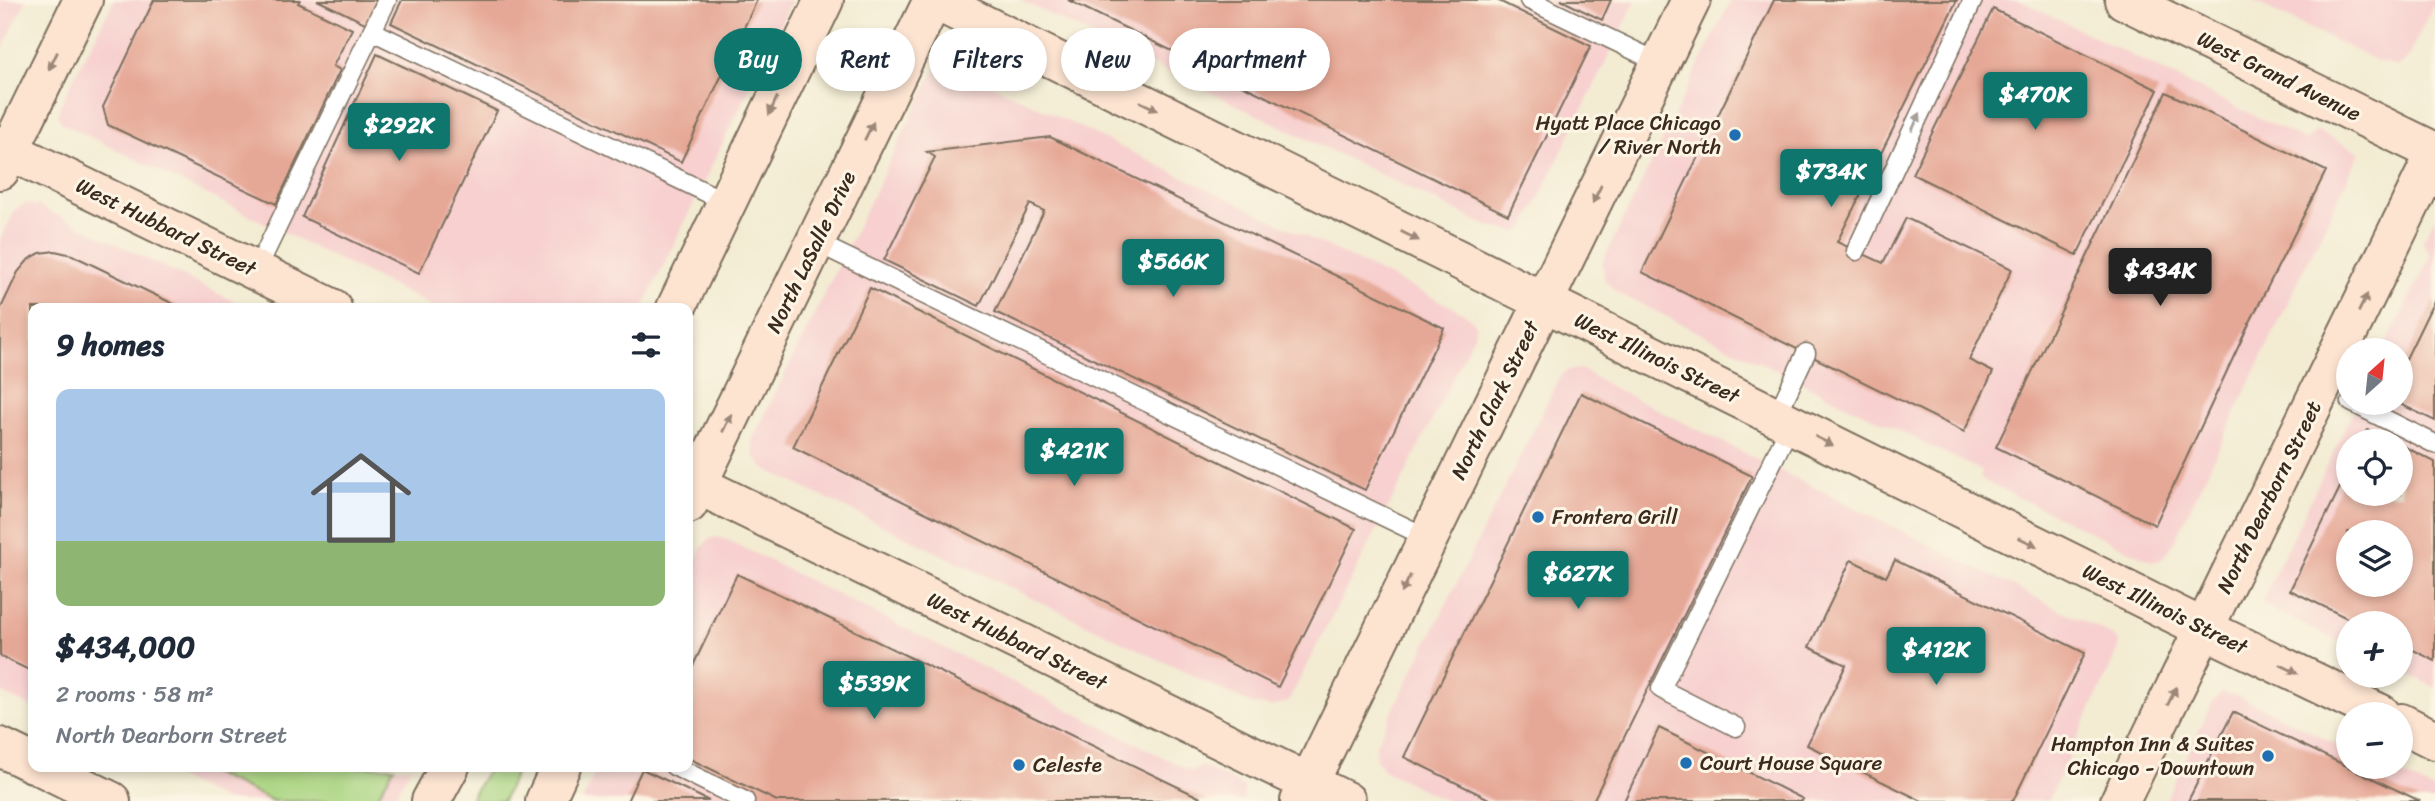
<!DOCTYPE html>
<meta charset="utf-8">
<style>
body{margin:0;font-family:Sriracha,sans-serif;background:#f6f6f7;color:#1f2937;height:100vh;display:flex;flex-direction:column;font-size:26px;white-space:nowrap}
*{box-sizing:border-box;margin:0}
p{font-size:23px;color:#747a83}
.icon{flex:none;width:38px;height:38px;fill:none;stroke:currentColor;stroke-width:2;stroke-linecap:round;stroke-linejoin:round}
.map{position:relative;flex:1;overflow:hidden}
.sheet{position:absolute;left:28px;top:303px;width:665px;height:469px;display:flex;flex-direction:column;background:#fff;border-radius:14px;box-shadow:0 4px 10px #0003}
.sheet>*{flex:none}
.guide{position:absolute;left:714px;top:28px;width:665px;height:63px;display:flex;gap:14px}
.needle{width:46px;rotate:27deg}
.tools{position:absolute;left:2336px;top:338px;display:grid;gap:14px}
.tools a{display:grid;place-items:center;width:77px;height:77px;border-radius:50%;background:#fff;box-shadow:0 4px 10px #0003;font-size:35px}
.price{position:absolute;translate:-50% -60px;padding:0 16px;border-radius:7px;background:#0f766e;color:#fff;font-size:23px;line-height:46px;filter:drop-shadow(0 2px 4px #0008)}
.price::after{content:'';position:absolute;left:50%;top:42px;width:21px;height:16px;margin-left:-10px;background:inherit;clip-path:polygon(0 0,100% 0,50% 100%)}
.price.on{background:#222;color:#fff}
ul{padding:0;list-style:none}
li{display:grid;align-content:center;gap:14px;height:371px;padding:0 28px}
li span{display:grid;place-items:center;height:217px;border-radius:14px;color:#555}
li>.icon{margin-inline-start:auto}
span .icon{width:126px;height:126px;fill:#fffc;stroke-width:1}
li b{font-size:30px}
h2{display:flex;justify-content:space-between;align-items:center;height:84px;padding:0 28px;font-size:30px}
.pill{padding:0 24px;border-radius:32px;background:#fff;box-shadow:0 4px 10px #0003;font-size:24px;line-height:63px}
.pill.on{background:#0f766e;color:#fff}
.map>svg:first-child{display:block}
.built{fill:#f7d0cf;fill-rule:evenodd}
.green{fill:#a8d480;stroke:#727f4f;stroke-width:2}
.building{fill:#e6a896;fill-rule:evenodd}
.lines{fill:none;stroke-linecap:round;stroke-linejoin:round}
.lane-casing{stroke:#7b6e5d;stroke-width:21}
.secondary-casing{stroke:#7b6e5d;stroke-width:42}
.lane{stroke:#fff;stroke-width:18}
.secondary{stroke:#fde4d1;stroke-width:38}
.oneway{fill:#9c8778}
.oneway2{fill:#a79f9a}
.poi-dot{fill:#1f6fb2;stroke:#fcf5e5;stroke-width:2.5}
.labels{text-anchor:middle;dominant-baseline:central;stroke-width:6;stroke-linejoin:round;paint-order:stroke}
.street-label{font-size:21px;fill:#3b2a1e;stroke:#fcf5e5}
.poi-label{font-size:21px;fill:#3b2a1e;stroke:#fcf5e5;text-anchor:start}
</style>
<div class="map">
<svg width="2435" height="801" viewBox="0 0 2435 801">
<rect width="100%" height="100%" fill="#fcf5e5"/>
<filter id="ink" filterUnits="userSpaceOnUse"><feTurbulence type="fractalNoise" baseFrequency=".0143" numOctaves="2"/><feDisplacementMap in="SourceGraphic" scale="14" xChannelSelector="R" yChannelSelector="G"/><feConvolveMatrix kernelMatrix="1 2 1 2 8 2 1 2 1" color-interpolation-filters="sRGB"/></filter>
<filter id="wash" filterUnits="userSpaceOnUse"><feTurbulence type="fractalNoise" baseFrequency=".00686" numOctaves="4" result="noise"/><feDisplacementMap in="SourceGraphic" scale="28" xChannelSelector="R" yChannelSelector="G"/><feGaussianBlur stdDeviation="1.57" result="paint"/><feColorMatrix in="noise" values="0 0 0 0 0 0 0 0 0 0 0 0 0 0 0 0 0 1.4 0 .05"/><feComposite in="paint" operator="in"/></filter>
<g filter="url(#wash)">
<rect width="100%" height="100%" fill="#f3ecd3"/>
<!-- built -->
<path class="built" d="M0,0H26L0,54Z
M114,0H792L643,308H436L62,123L58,117L60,105Z
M1019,0H1636L1525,227L1517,232L1485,225Z
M1731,0H2019L2306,141L2317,131L2360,152L2173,544L2166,555L2159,561H2151L1980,479L1982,471L1616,292L1604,279L1603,261Z
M2251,0H2435V1L2408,58L2398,67L2379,62Z
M942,65L957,68L1463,312L1476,324L1474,335L1403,479L1288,702L1272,707L1251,704L763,468L754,456L752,441L933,73Z
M27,203L39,206L248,308H33V708L0,692V239L16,209Z
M2435,217V687L2401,671V623H2348V646L2265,606L2262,601L2357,403L2401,402V350H2383L2431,256L2422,242ZM2348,441H2401V494H2348ZM2348,532H2401V584H2348Z
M1581,369L1610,386L2113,636L2119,642L2118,651L2048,801H1446L1383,770L1376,759L1375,746L1561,375L1568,370Z
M716,537L728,540L1191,771L1202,766L1236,782L1244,788V801H582L598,767L688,766V576L701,548L709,539Z
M2222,692L2238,696L2348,750V766L2383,767L2435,791V801H2165L2213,701Z
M155,767H411L392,801H227Z"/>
<!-- green -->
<path class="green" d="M490,766L518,767L503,801H469Z
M198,767H394L375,801H273Z"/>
<g id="blocks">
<!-- building -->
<path class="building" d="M154,0H300L298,3L352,29L333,66L340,70L276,204L108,125L103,107Z
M317,0H379L367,24Z
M402,0H757L681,162L391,23Z
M1068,0H1497L1591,46L1508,215Z
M1561,0H1611L1602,20Z
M1774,0H1957L1837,242L1883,263L1906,218L2012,269L1969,360L1993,372L1964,432L1642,272Z
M1993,9L2158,90L2077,255L1912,174Z
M377,54L497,111L419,273L302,217Z
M2166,92L2326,171L2248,326L2155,525L1996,447Z
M1050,137L1444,328L1365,490L995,312L1044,211L1030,204L979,306L884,260L935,157L927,152Z
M55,251L72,255L182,308H33V672L0,656V310L18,272L29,259L40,253Z
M870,288L1356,529L1278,687L793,447Z
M2435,299V421L2396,402H2401V369Z
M1581,393L1752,476L1593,801H1493L1404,757Z
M2368,430L2392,441H2363Z
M2401,445L2435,462V661L2401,644V623H2357L2290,590L2348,471V494H2401ZM2348,532H2401V584H2348Z
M1851,560L1886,577L1895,560L2085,653L2013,801H1922L1807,745L1846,665L1809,647Z
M737,574L1023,712L1207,801H777L688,758V676Z
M2233,712L2420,801H2188Z
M1659,728L1803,799L1802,801H1624Z
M642,769L672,783L709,801H627Z"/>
</g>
</g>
<g filter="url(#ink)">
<use href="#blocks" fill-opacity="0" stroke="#7b6e5d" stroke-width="2"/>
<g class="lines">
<defs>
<path id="lane" d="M1529,0L1660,63
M372,31L728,203
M815,242L1428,538
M1856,251L1973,0
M256,271L387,0
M2351,402L2435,444
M1776,417L1806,353
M1736,727L1661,689L1791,424
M674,766L745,801"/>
<path id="secondary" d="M934,0L2205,629L2381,714
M2124,0L2435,152
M0,146L332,308
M0,170L83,0
M676,308L824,0
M688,480L1346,801
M688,504L933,0
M2401,723L2435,740
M0,747L33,763
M40,766L111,801
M431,801L450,766
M545,801L561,766
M1300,801L1691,0
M2120,801L2435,154"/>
</defs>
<!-- lane casing -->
<use href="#lane" class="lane-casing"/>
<!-- secondary casing -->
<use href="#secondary" class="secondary-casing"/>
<!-- lane -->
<use href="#lane" class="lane"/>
<!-- secondary -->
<use href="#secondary" class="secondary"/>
</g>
<!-- one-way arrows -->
<defs><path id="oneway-solid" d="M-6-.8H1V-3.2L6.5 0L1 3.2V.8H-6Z" transform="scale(1.75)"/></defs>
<g class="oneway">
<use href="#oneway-solid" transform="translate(53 61) rotate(116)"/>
<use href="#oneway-solid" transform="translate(773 106) rotate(115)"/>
<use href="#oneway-solid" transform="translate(1149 106) rotate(26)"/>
<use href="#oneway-solid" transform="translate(869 131) rotate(-64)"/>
<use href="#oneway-solid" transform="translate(1597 194) rotate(116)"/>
<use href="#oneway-solid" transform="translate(1410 236) rotate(27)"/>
<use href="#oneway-solid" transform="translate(2363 303) rotate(-64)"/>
<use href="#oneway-solid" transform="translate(727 423) rotate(-64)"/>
<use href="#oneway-solid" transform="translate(1824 441) rotate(27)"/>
<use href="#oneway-solid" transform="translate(2028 542) rotate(26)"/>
<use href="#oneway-solid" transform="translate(1406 584) rotate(116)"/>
<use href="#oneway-solid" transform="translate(2289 669) rotate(26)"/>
<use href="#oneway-solid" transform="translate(2172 696) rotate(-64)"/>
</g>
<use class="oneway2" href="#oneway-solid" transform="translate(1916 122) rotate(-65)"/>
</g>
<!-- markers -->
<g class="poi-dot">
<circle cx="1735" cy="135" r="7"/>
<circle cx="1538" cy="517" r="7"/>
<circle cx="2268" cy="756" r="7"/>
<circle cx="1686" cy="763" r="7"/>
<circle cx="1019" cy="765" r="7"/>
</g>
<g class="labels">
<!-- street labels -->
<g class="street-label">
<text transform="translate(2279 76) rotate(26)">West Grand Avenue</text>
<text transform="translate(166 227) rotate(26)">West Hubbard Street</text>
<text transform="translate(811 252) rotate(-64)">North LaSalle Drive</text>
<text transform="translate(1657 358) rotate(26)">West Illinois Street</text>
<text transform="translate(1495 400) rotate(-64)">North Clark Street</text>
<text transform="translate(2269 497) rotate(-64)">North Dearborn Street</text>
<text transform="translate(2165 609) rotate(26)">West Illinois Street</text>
<text transform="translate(1017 641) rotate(26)">West Hubbard Street</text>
</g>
<!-- poi labels -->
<g class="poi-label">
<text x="1721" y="123" text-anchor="end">Hyatt Place Chicago<tspan x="1721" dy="24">/ River North</tspan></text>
<text x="1552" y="517">Frontera Grill</text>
<text x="2254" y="744" text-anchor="end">Hampton Inn &amp; Suites<tspan x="2254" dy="24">Chicago - Downtown</tspan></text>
<text x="1700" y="763">Court House Square</text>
<text x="1033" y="765">Celeste</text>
</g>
</g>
</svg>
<div class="tools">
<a><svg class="needle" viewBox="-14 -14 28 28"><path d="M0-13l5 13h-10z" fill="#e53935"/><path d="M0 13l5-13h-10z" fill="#747a83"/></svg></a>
<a><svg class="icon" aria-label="locate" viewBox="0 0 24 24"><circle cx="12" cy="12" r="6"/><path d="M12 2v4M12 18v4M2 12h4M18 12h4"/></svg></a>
<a><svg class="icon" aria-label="layers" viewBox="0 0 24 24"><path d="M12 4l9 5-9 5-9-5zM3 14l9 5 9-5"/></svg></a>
<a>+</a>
<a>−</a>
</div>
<b class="price" style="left:2035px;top:132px">$470K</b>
<b class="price" style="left:399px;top:163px">$292K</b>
<b class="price" style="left:1831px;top:209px">$734K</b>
<b class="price" style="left:1173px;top:299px">$566K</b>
<b class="price on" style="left:2160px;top:308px">$434K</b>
<b class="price" style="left:1074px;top:488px">$421K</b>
<b class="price" style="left:1578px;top:611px">$627K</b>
<b class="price" style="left:1936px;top:687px">$412K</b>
<b class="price" style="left:874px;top:721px">$539K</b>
<div class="guide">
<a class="pill on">Buy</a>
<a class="pill">Rent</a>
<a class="pill">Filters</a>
<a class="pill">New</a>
<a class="pill">Apartment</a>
</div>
<section class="sheet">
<h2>9 homes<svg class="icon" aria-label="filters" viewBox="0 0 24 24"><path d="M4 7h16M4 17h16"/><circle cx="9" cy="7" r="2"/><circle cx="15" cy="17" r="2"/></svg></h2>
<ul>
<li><span style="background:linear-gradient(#a9c7e8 70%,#8fb573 0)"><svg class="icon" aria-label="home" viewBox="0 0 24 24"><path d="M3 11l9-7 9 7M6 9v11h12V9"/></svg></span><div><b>$434,000</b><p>2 rooms · 58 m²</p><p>North Dearborn Street</p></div></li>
</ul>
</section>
</div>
